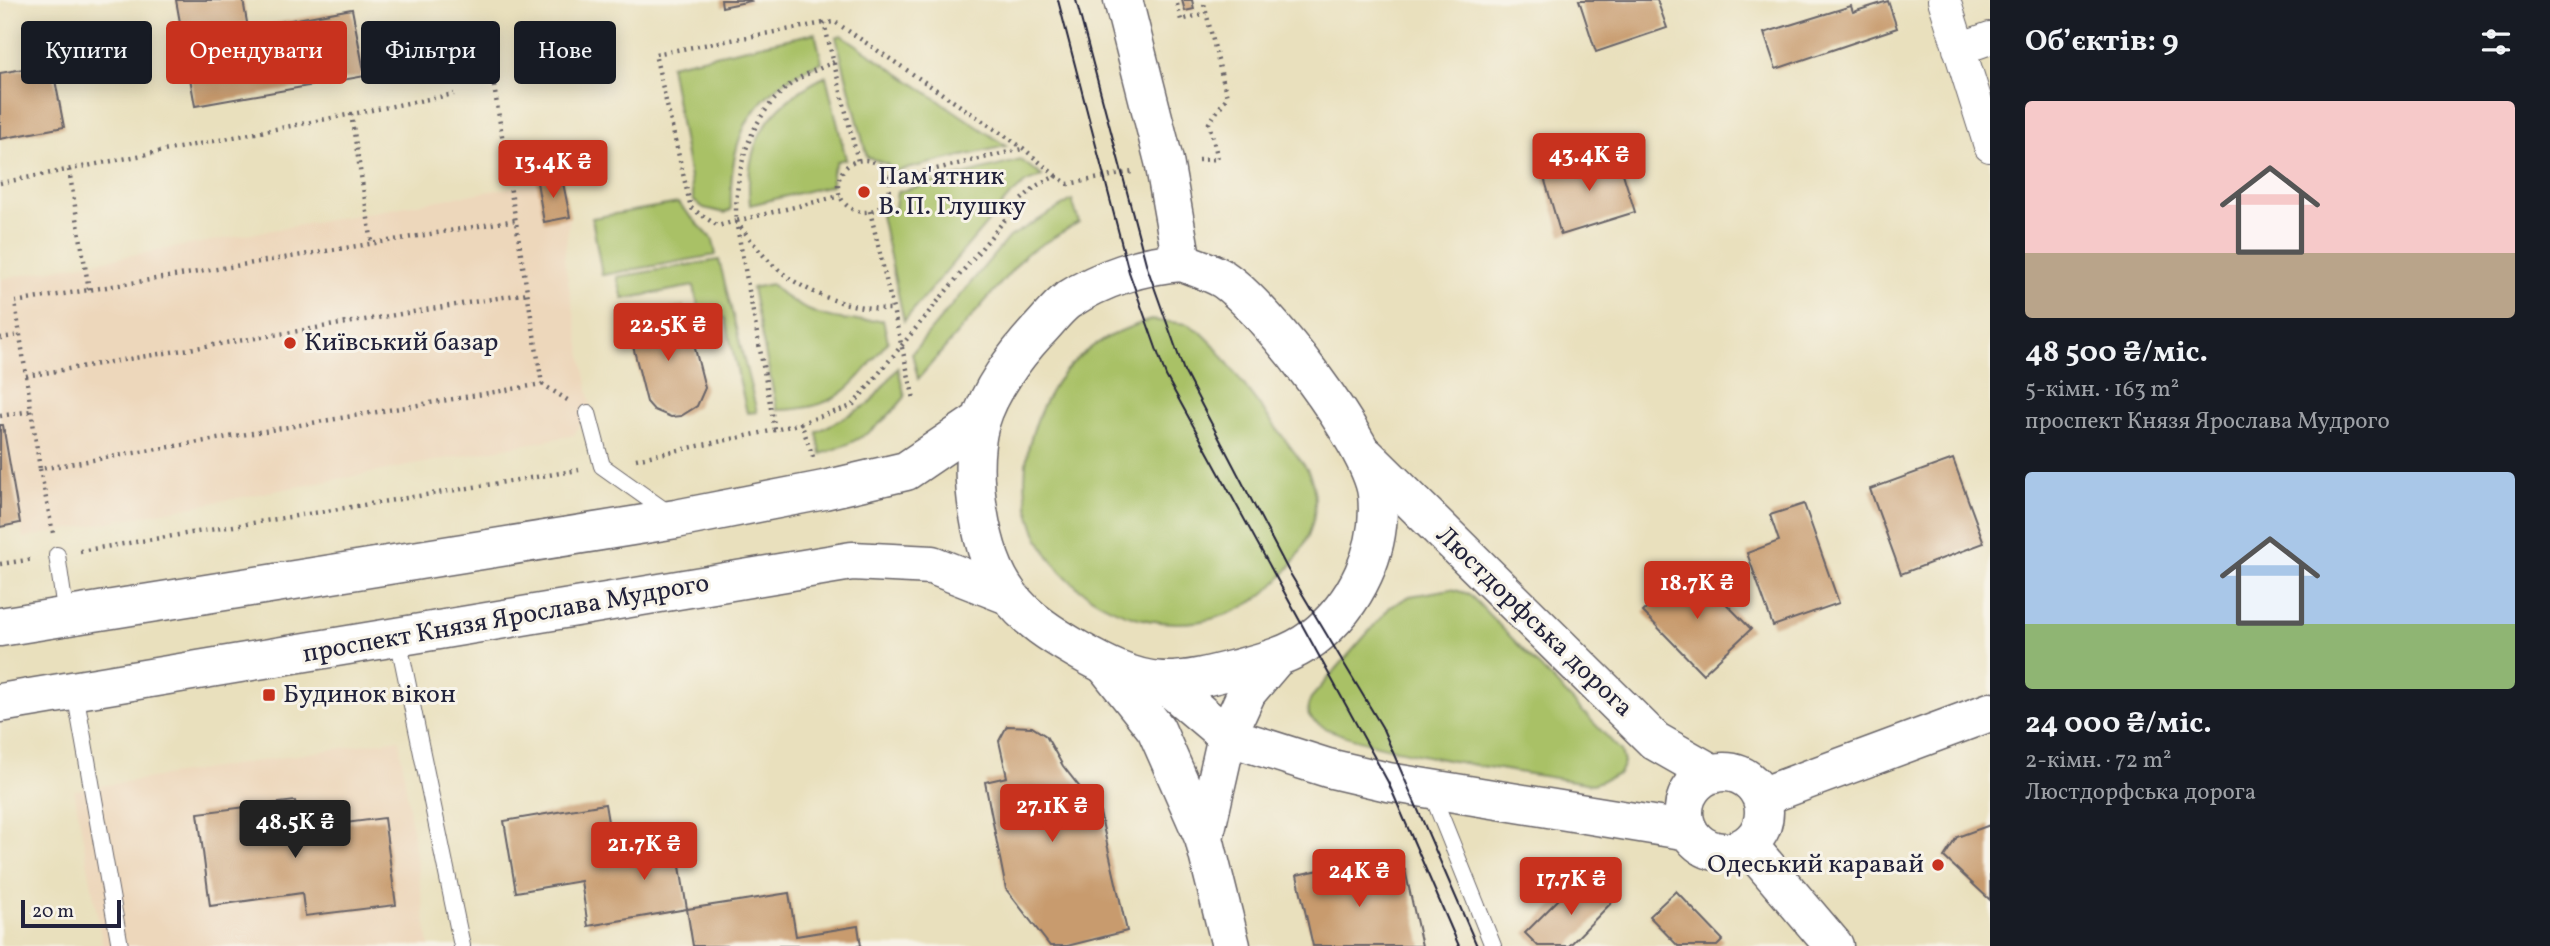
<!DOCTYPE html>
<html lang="uk">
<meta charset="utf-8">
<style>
body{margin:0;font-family:Vollkorn,serif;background:#20242c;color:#f1f3f6;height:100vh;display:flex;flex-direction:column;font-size:26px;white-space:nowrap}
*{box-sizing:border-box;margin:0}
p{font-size:23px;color:#9ea1a6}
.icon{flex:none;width:38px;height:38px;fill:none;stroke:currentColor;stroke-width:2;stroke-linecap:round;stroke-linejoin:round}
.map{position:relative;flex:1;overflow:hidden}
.sheet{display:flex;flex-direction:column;background:#171b24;width:560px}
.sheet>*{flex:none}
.banner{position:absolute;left:21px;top:21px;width:665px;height:63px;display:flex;gap:14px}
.scale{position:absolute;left:21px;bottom:18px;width:100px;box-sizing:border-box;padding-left:7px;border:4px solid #22223b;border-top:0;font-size:19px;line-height:24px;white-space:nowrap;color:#22223b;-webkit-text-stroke:5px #f7f3e8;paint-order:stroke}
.price{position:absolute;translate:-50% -60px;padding:0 16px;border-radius:7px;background:#c8321e;color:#fff;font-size:23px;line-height:46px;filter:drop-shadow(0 2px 4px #0008)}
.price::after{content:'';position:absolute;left:50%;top:42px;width:21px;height:16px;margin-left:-10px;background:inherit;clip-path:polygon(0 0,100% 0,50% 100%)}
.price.on{background:#222;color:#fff}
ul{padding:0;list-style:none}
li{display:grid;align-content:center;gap:14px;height:371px;padding:0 35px}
li span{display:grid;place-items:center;height:217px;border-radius:7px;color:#555}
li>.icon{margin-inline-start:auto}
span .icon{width:126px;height:126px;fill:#fffc;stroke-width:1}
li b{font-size:30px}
h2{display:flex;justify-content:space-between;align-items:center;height:84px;padding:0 35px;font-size:30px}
.tag{padding:0 24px;border-radius:7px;background:#171b24;box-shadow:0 4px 18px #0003;font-size:24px;line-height:63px}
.tag.on{background:#c8321e;color:#fff}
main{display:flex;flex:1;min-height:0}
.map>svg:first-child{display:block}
.built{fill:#edd7bb}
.green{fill:#a9c166;stroke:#667250;stroke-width:2}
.building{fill:#c89b6e}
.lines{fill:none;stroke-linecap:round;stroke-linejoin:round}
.lane-casing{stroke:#686468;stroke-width:18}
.street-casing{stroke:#686468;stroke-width:34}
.secondary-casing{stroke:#686468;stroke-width:41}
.primary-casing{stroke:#686468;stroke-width:41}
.path{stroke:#686468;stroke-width:4.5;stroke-dasharray:2 5;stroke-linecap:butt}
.lane{stroke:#fff;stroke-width:16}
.street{stroke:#fff;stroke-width:32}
.secondary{stroke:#fff;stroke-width:38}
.primary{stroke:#fff;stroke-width:38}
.tram{stroke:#22223b;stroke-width:2}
.poi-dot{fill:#c8321e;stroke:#f7f3e8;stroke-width:2.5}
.labels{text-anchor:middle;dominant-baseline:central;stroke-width:6;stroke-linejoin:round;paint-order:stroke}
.poi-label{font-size:26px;fill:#22223b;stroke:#f7f3e8;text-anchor:start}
.street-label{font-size:26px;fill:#22223b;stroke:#f7f3e8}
</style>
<main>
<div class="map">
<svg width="1990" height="946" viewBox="0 0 1990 946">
<rect width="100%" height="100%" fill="#f7f3e8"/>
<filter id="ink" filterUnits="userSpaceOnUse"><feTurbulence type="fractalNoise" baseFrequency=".0143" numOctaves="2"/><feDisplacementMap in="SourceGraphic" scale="14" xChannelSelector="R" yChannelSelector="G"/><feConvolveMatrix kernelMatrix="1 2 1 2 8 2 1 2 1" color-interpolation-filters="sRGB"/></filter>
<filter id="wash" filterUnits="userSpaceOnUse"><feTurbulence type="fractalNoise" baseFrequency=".00686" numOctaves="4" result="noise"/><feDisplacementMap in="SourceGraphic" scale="28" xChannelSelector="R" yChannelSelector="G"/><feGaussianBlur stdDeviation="1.57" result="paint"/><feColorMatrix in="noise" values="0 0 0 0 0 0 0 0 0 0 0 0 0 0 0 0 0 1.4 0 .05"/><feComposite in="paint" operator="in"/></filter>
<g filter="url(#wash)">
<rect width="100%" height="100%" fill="#e9e0bd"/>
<!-- built -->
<path class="built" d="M562,178L570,217L564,259L591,406L574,435L23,538L3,425H0V279Z
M399,739L429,946H103L74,790Z"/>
<!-- green -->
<path class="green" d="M815,33L822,62C752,90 728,135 731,210L725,213L704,208L694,201L670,65Z
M842,35L1006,146L892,172L887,164L867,157L836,37Z
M826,76L846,159L837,161L832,172V185L750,205C743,140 770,104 826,76Z
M1021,160L1042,176L1025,183L1007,199L904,321L881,215L895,209L897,192Z
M1072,200L1079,222L1026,254L918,379L912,353L1008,238Z
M678,203L713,240L716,255L602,275L592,218Z
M719,260L757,412L747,413L725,318L701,321L694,286L623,299L617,277Z
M771,284C803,316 838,323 883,320L888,341C853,386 839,410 777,410L752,288Z
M1151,320L1187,324L1201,332L1214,345L1307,469C1324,503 1312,538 1290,567C1190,696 968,584 1039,415C1061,362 1097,336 1151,320Z
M898,368L905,397C880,428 858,443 821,454L817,432L869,404Z
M1451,589L1469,594L1621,751L1624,763L1619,774L1593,784C1545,776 1335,748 1311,718C1305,711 1308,705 1311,698L1390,607L1410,596Z"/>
<g id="blocks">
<!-- building -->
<path class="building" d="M176,0H243L248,28L352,9L365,76L195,106Z
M721,0H750L751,1L722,7Z
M1182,0H1192L1194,9L1185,11Z
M1579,0H1657L1667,28L1596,52Z
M1888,1L1897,28L1776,69L1764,33L1851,6L1853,12Z
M52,64L64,127L0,139V73Z
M1616,151L1635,212L1561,235L1543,174Z
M562,178L570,217L544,222L537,182Z
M684,305L705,388L697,406L681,416L671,417L654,410L647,402L628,326L660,318L659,311Z
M0,425H3L20,523L0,527Z
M1953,459L1984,543L1901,574L1870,489Z
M1804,504L1839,603L1773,626L1747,553L1779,541L1770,515Z
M1690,567L1751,629L1703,674L1643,612Z
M1007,726L1032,727L1046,736L1063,766L1100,813L1127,931L1067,946H1050L1006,889L985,782L1007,777L999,741Z
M295,801L299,829L384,818L396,905L305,916L302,893L210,906L198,813Z
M605,804L612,846L675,836L687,909L789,893L796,936L858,926L861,946H693L687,909L588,926L581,881L516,892L504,821Z
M1990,825V900L1944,857L1957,837Z
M1346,864L1350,882L1405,870L1422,946H1313L1297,875Z
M1596,878L1616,898L1569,946H1538L1525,933L1565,893L1573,901Z
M1676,891L1723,940L1717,946H1678L1649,916Z"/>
</g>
</g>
<g filter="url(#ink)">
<use href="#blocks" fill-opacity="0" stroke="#686468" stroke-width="2"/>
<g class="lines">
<defs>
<path id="lane" d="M588,413L602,466L671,515
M57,555L66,616
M398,638L462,946
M75,692L120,946
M1430,789L1493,946"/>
<path id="street" d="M1944,0L1990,146
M1959,49L1990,38"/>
<path id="secondary" d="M1366,456L1655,741L1713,774
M1106,666L1156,729L1204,838L1231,946
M1162,681L1227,736L1328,768L1388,782L1689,831
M1684 812a40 40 0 1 1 80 0a40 40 0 1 1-80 0Z
M1761,797L1990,712
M1204,838L1227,736L1247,692L1276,658
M1748,845L1834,946"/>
<path id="primary" d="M1123,0L1164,161L1182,262
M1182,262C1195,267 1211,272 1223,279C1265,307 1371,444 1377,494C1383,549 1356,605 1313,638C1291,655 1263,662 1236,669C1213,675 1186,682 1161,681C1131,679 1104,665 1078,650C1054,636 1026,619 1009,595C979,555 967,471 980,423C989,391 1015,356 1037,332C1047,322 1057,308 1068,300C1100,279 1144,264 1182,262Z
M0,627L676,519L824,490L906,471L981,420
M0,703L852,561L932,565L1008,595"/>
</defs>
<!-- lane casing -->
<use href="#lane" class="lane-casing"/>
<!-- street casing -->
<use href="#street" class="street-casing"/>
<!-- secondary casing -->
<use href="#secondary" class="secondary-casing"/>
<!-- primary casing -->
<use href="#primary" class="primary-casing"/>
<!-- path -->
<path class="path" d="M1177,4L1181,20L1206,13
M834,62C822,68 806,73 795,81C750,113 735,168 736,221L840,196
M494,86L542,384L40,469L15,302L516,220
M351,114L372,243
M1198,160L1218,159L1209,123L1227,97L1203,0
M838 186a26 26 0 1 1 52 0a26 26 0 1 1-52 0Z
M69,170L89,290
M1056,176L1068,184L1132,172
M889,180L1022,149
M0,183L454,94
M870,211L914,399
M736,221L718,226L691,208L655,54L824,23
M736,221L775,430L801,423
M736,222C748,235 759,252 772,264C803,293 849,310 892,309
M0,338L20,335
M26,376L528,293
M542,384L569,401
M0,416L31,411
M813,457L801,423L852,406L1021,200L1036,186L1056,176L1023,148L835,22L824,23L858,161
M636,459L775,430
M40,469L53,533
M80,551L579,470
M0,564L34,559"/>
<!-- lane -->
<use href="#lane" class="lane"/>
<!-- street -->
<use href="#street" class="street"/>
<!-- secondary -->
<use href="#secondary" class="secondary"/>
<!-- primary -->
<use href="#primary" class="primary"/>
<!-- tram -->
<path class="tram" d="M1058,0L1129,272L1166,376L1388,782L1459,946
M1076,0L1147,267L1184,371L1288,570L1382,727L1477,946"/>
</g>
</g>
<!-- markers -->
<g class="poi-dot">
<circle cx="864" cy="192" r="7"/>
<circle cx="290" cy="343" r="7"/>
<rect x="262" y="688" width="14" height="14" rx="3.5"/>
<circle cx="1938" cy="865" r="7"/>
</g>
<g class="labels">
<!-- poi labels -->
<g class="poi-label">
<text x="878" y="177">Пам'ятник<tspan x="878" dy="30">В. П. Глушку</tspan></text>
<text x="304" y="343">Київський базар</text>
<text x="283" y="695">Будинок вікон</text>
<text x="1924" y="865" text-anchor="end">Одеський каравай</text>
</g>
<!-- street labels -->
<g class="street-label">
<text transform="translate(506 619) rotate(-10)">проспект Князя Ярослава Мудрого</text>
<text transform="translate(1534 622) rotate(44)">Люстдорфська дорога</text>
</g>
</g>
</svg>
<div class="scale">20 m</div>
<b class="price" style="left:1589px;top:193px">43.4K ₴</b>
<b class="price" style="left:553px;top:200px">13.4K ₴</b>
<b class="price" style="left:668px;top:363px">22.5K ₴</b>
<b class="price" style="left:1697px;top:621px">18.7K ₴</b>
<b class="price" style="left:1052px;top:844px">27.1K ₴</b>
<b class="price on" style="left:295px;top:860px">48.5K ₴</b>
<b class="price" style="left:644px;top:882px">21.7K ₴</b>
<b class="price" style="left:1359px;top:909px">24K ₴</b>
<b class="price" style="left:1571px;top:917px">17.7K ₴</b>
<div class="banner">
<a class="tag">Купити</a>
<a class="tag on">Орендувати</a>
<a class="tag">Фільтри</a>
<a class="tag">Нове</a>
</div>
</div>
<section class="sheet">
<h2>Об’єктів: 9<svg class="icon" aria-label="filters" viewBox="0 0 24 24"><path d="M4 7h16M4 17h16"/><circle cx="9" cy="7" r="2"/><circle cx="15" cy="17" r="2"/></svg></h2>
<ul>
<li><span style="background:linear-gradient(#f6c9c9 70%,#b9a48a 0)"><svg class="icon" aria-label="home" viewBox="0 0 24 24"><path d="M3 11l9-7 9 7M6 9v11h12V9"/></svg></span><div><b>48 500 ₴/міс.</b><p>5-кімн. · 163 m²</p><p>проспект Князя Ярослава Мудрого</p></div></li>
<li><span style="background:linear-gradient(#a9c7e8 70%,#8fb573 0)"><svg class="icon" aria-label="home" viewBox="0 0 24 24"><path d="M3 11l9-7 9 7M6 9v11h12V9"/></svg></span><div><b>24 000 ₴/міс.</b><p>2-кімн. · 72 m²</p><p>Люстдорфська дорога</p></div></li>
</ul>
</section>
</main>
